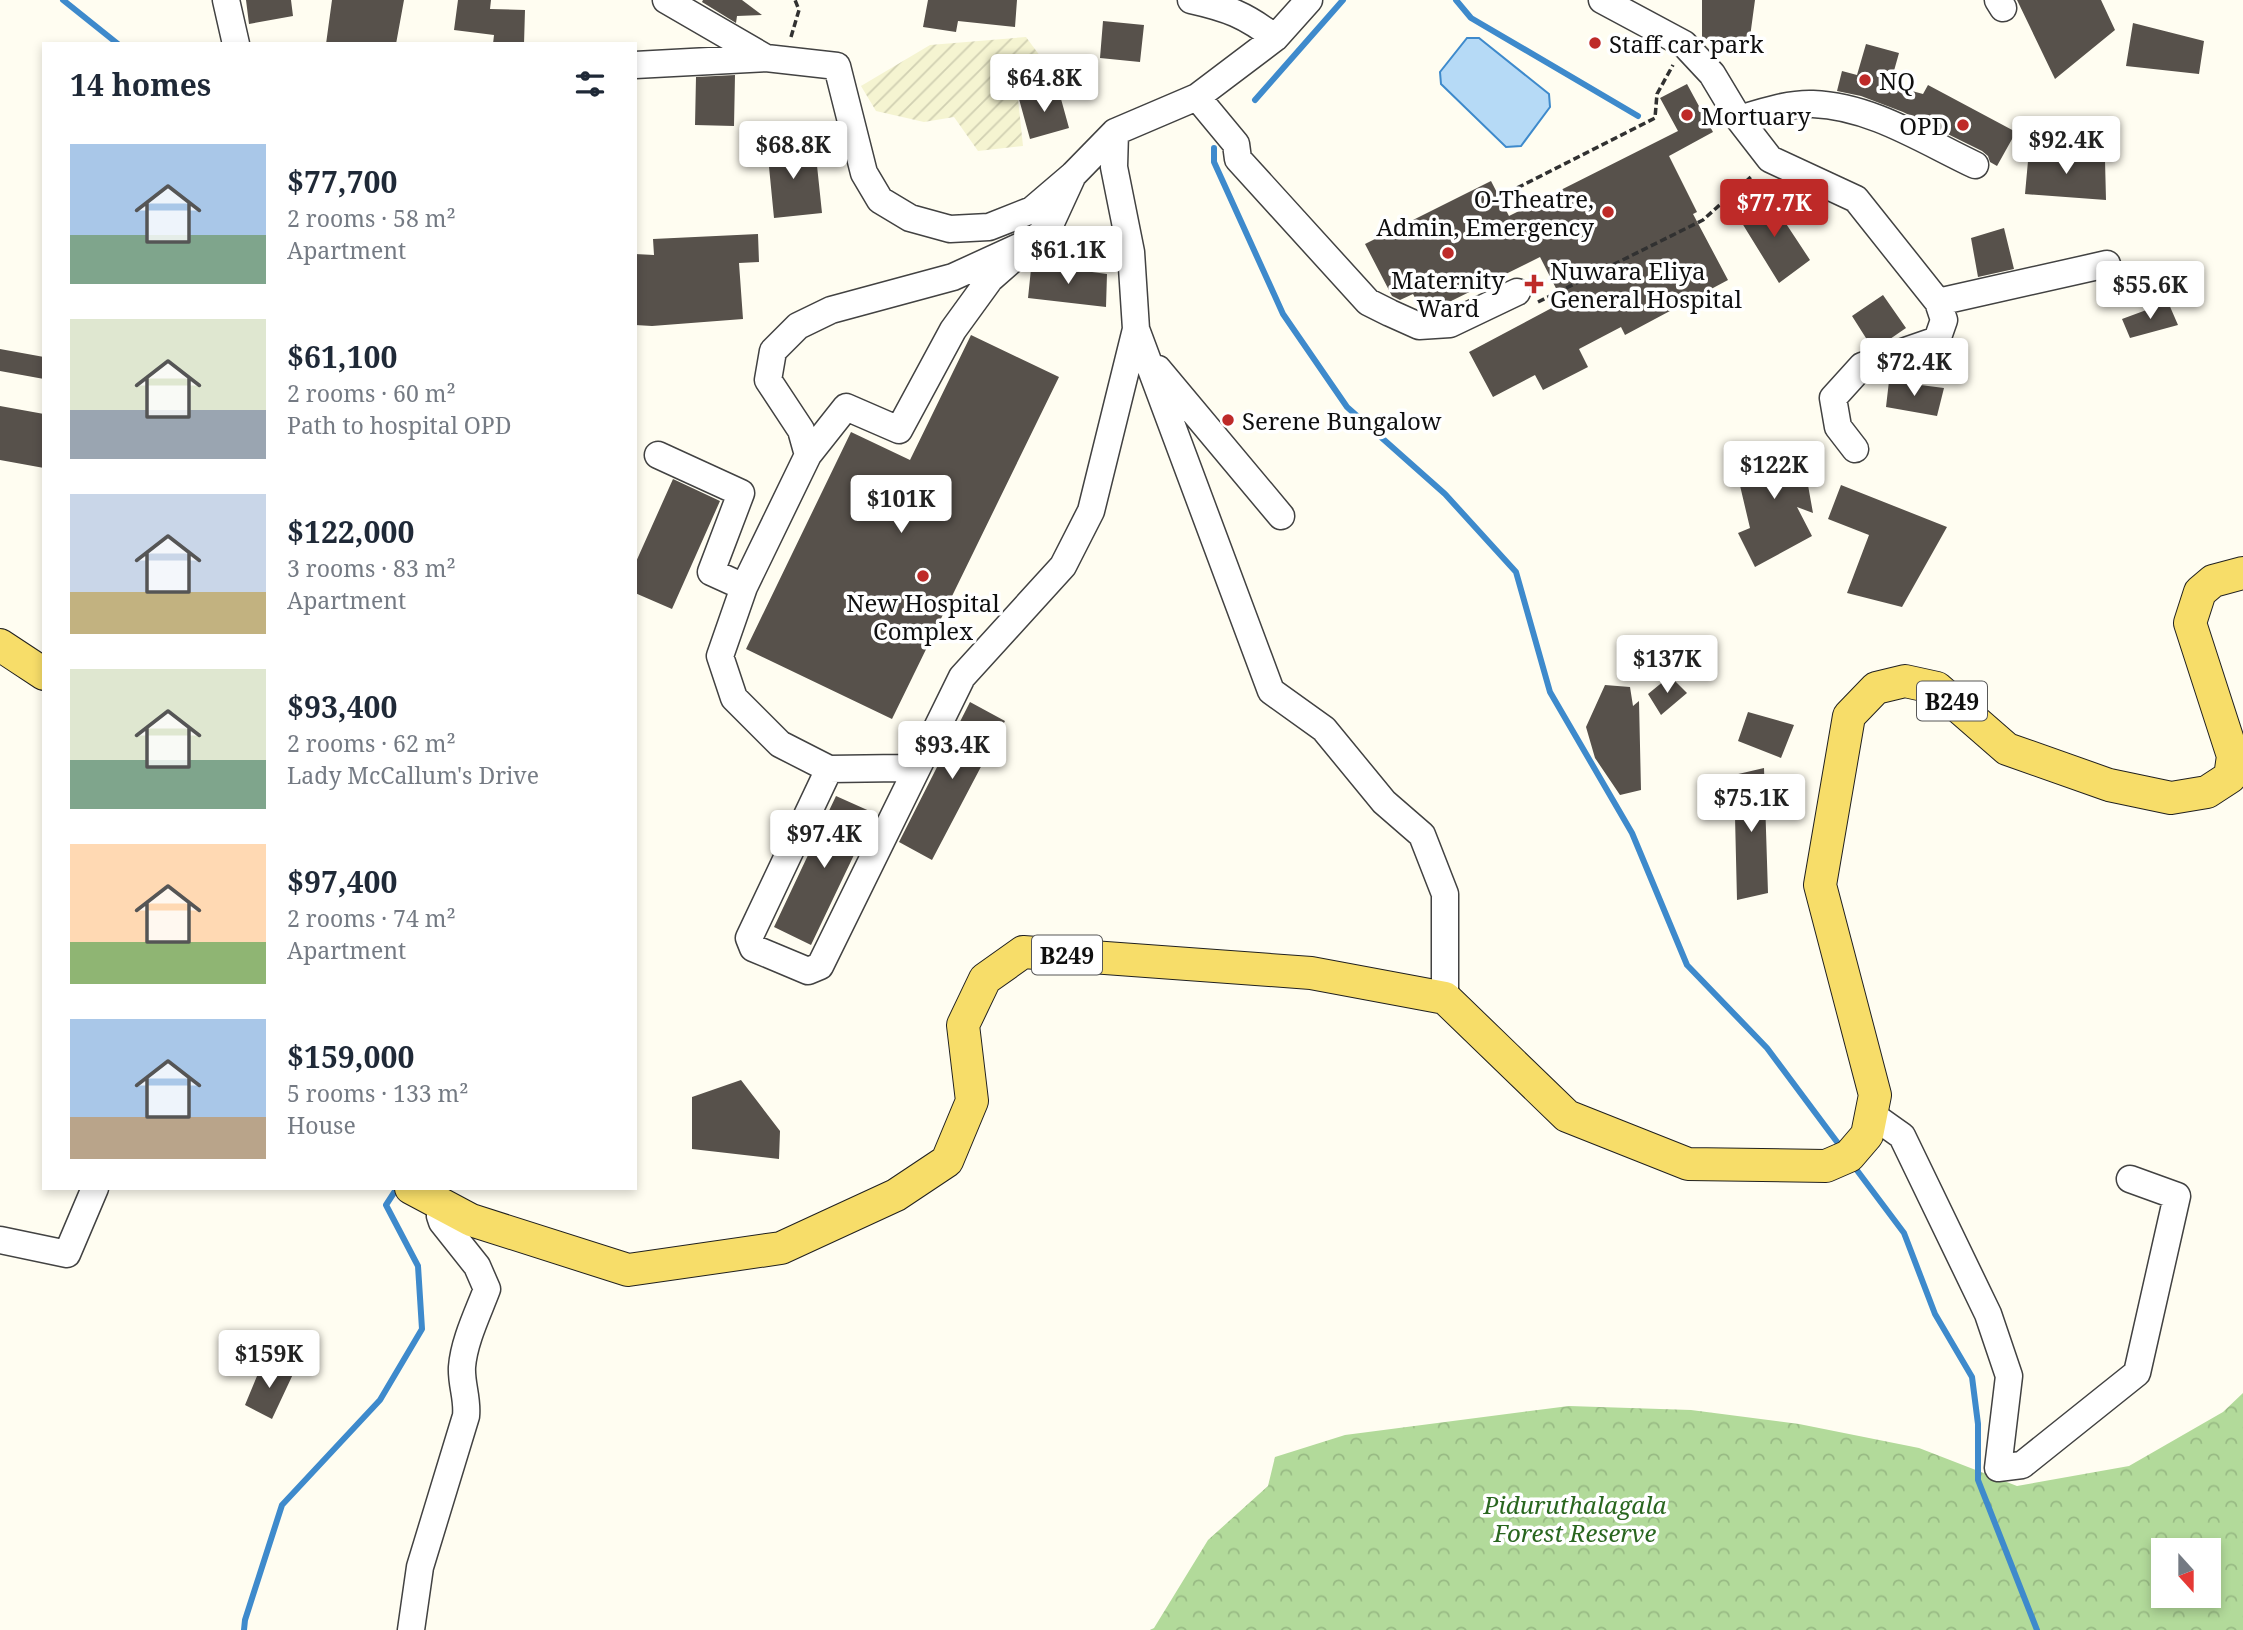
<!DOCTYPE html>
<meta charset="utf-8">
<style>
body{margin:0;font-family:"Noto Serif",serif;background:#f6f6f7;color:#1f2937;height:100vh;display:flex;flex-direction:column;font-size:26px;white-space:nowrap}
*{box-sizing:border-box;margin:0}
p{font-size:23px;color:#747a83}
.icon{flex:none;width:38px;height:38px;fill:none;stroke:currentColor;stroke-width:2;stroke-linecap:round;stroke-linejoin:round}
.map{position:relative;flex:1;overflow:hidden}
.drawer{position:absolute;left:42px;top:42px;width:595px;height:1148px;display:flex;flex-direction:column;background:#fff;border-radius:0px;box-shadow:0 4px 10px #0003}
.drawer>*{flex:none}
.needle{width:46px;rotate:159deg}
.buttons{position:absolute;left:2151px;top:1538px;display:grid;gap:14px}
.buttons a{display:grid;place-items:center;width:70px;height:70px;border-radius:0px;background:#fff;box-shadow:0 4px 10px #0003;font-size:35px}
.price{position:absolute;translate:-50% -60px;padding:0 16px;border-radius:7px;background:#fff;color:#222;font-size:23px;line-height:46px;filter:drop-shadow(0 2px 4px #0008)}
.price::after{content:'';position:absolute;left:50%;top:42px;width:21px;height:16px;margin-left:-10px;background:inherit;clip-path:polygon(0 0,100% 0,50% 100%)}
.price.current{background:#be2a28;color:#fff}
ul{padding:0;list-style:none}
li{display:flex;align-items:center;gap:21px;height:175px;padding:0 28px}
li span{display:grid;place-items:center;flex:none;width:196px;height:140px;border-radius:0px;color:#555}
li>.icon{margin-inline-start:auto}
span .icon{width:84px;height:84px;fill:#fffc;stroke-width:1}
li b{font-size:30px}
h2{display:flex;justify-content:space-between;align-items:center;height:84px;padding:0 28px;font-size:30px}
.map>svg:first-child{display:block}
.farmland{fill:url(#farmland-furrows)}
.forest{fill:url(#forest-crowns);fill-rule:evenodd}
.water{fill:#b6daf6;stroke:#3e8acc;stroke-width:2}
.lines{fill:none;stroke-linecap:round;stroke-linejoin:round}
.stream{stroke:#3e8acc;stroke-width:6}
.building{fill:#57514b}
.minor-casing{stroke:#424242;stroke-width:29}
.major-casing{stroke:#202020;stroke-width:34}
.path{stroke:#313131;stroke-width:3.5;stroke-dasharray:7 3.5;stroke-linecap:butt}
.minor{stroke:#fff;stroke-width:26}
.major{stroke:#f7dd69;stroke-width:32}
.poi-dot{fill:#be2a28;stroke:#fff;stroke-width:2.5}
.labels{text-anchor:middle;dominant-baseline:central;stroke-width:7;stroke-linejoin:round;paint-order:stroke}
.shield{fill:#fff;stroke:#575757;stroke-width:2}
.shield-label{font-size:23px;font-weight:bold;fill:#0f0f0f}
.poi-label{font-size:24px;fill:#0f0f0f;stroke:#fff;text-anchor:start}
.park-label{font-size:24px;font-style:italic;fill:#29661f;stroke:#fff}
</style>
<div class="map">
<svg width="2243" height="1630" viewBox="0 0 2243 1630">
<defs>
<pattern id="farmland-furrows" width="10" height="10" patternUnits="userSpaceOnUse" patternTransform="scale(1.75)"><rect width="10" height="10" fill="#f5f4d1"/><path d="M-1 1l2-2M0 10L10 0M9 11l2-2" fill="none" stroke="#d1d0b2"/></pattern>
<pattern id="forest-crowns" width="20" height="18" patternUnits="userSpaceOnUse" patternTransform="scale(1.75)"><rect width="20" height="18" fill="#b2da9a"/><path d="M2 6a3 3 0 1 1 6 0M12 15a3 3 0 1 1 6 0" fill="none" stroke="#98ba84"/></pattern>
</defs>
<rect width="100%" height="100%" fill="#fffdf1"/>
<!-- farmland -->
<path class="farmland" d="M1026,37L1043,60L1016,80L1023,146L978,151L954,117L924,122L876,111L861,86L930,45Z"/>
<!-- forest -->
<path class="forest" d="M2243,1393V1630H1150L1154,1628L1208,1540L1268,1486L1275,1457L1345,1435L1569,1406L1691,1410L1799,1424L1919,1448L2017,1486L2129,1466L2223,1412ZM2163,1550H2208V1596H2163Z"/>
<!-- water -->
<path class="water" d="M1467,38H1479L1549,94L1550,107L1521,146L1506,147L1441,84L1440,72Z"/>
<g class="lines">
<!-- stream -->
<path class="stream" d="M63,0L118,44
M1456,0L1471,18L1638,116
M1255,100L1343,0
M1214,148V162L1283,314L1347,407L1445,494L1516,572L1550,692L1632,833L1687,965L1767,1048L1843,1150
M1853,1165L1904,1233L1935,1314L1972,1377L1978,1424V1480L2037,1630
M244,1630L245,1620L282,1505L380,1400L422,1329L418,1266L386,1205L397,1188"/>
</g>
<!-- building -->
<path class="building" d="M246,0H291L293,16L249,24Z
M332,0H404L396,44H326Z
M458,0H491L490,9L525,10L524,44H493L494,35L454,30Z
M703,0H742L762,15L737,16L736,23L702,2Z
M928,0H1017L1015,27L958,21L956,32L923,27Z
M1702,0H1755L1750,37L1702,39Z
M2017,0H2101L2115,30L2055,79Z
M1103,21L1144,25L1140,62L1100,58Z
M2133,23L2204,41L2199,74L2126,66Z
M1866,44L1899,53L1890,85L1923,94L1928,85L2016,132L1997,166L1990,162L1988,156L1982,151L1903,112L1861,96L1837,91L1842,71L1857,75Z
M735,75L734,126L695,125L696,77Z
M1687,84L1713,132L1669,156L1697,212L1693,214L1728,280L1625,335L1621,327L1579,349L1588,367L1543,390L1535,375L1493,397L1469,352L1563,302L1540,257L1435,309L1422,310L1413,294L1400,300L1392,296L1365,244L1491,181L1509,216L1678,131L1660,98Z
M1058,88L1069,128L1030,139L1019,99Z
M766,136L816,156L822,213L774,218Z
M2029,150L2105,160L2106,200L2025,194Z
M1769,198L1810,260L1779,283L1737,215Z
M2004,228L2014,269L1978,277L1971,238Z
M758,234L759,262L739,263L743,319L652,326L635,325V254L654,255L653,239Z
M1040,265L1107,274L1106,307L1028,298L1031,269Z
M1883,295L1906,328L1890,339L1871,346L1852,316Z
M2168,302L2178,325L2130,338L2122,319Z
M971,335L1059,377L892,719L746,649L851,432L910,460Z
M0,349L44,357V379L0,371Z
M1889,381L1944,388L1937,416L1886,407Z
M0,406L44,414V468L0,460Z
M1801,446L1813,513L1797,507L1812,536L1755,567L1738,533L1750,528L1733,456Z
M673,479L720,501L672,609L635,593V564Z
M1841,485L1947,527L1902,607L1847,593L1869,535L1828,519Z
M1670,676L1687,693L1661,715L1648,694Z
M1605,685L1630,687L1633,706L1639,701L1641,790L1620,795L1595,758L1586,727Z
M970,702L1005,721L932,860L899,842Z
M1748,712L1794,725L1781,758L1738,741Z
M1764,768L1768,893L1737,900L1734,775Z
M836,796L874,813L811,945L774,927Z
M741,1080L780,1131L779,1159L692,1149V1097Z
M262,1364L294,1372L272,1419L245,1405Z"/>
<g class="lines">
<defs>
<path id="minor" d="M226,0L236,44
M666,0L766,58
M1191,0C1227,8 1246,15 1275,38
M1602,0L1684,44L1712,74L1739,119L1770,159L1856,199L1938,302L1944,320L1937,340L1862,366L1833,398L1838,427L1855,449
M1998,0L2003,8
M635,65L766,58L837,66L864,173L880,200L910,218L950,229L989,227L1032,210L1073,175L1115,132L1197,97L1275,38L1309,0
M1197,97L1236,144L1238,159L1368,302L1390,313L1419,326L1450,324L1517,292
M1739,119C1762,112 1789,103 1813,104C1871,106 1924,141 1975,165
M1115,132L1114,167L1131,252L1136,329L1271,691L1324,729L1384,802L1422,835L1445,894V998
M1938,302L2107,264
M1158,369L1281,516
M658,455L741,493L711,572L744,587
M808,455L846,407L899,430L953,330L990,279L1015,257
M919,762L902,768L829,769L780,744L734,698L720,656L744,587L808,455L801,430L768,380L773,351L798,326L831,310L953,277L1034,240L1050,225L1073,175
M829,769L749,938L753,948L808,971L820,966L962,677L1063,566L1091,511L1136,329
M1871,1114L1902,1136L1988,1314L2009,1376L1998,1468L2022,1465L2137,1373L2177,1196L2130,1179
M0,1240L67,1254L95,1188
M411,1630L420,1567L466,1416C468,1399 461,1384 462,1367C464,1341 478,1313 487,1289L477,1266L442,1222L440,1216L445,1207"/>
<path id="major" d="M0,645L44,674
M411,1188L471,1220L628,1270L781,1248L896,1195L947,1161L972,1101L963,1025L985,979L1023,952L1311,973L1445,998L1567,1116L1688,1164L1826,1166L1849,1156L1867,1135L1875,1095L1820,885L1849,716L1876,688L1905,681L1937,688L2007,749L2109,785L2171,798L2207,792L2230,777L2233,756L2190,623L2200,592L2213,581L2243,573"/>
</defs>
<!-- minor casing -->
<use href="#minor" class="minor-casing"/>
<!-- major casing -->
<use href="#major" class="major-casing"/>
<!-- path -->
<path class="path" d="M791,37L799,10L795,0
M1515,198L1517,188L1655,118L1657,94L1673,65
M1538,302L1703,220L1753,175"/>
<!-- minor -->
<use href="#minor" class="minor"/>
<!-- major -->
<use href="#major" class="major"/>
</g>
<!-- markers -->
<g class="poi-dot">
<circle cx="1595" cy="43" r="7"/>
<circle cx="1865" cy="80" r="7"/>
<circle cx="1687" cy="115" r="7"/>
<circle cx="1963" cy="125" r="7"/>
<circle cx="1608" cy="212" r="7"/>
<circle cx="1448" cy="253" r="7"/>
<path d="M1530.5 273.5h7v7h7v7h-7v7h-7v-7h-7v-7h7z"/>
<circle cx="1228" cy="420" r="7"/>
<circle cx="923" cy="576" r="7"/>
</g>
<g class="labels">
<!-- shield labels -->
<g class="shield">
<rect x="1917" y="681.5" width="70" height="39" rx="5"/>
<rect x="1032" y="935.5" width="70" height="39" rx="5"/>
</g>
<g class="shield-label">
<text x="1952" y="701">B249</text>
<text x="1067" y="955">B249</text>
</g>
<!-- poi labels -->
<g class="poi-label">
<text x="1609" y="43">Staff car park</text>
<text x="1879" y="80">NQ</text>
<text x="1701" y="115">Mortuary</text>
<text x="1949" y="125" text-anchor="end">OPD</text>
<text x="1594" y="198" text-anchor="end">O-Theatre,<tspan x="1594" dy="28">Admin, Emergency</tspan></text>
<text x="1550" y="270">Nuwara Eliya<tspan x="1550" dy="28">General Hospital</tspan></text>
<text x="1448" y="279" text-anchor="middle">Maternity<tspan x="1448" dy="28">Ward</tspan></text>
<text x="1242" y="420">Serene Bungalow</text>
<text x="923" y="602" text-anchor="middle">New Hospital<tspan x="923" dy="28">Complex</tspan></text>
</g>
<!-- park labels -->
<g class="park-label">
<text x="1575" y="1504">Piduruthalagala<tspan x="1575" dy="28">Forest Reserve</tspan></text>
</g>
</g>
</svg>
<div class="buttons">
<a><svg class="needle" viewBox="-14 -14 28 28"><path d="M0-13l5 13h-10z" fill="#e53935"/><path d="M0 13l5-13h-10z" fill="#747a83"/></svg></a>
</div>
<b class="price" style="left:1044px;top:114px">$64.8K</b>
<b class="price" style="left:2066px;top:176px">$92.4K</b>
<b class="price" style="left:793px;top:181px">$68.8K</b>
<b class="price current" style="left:1774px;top:239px">$77.7K</b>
<b class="price" style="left:1068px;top:286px">$61.1K</b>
<b class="price" style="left:2150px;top:321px">$55.6K</b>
<b class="price" style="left:1914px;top:398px">$72.4K</b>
<b class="price" style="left:1774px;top:501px">$122K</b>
<b class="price" style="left:901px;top:535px">$101K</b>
<b class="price" style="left:1667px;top:695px">$137K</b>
<b class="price" style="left:952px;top:781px">$93.4K</b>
<b class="price" style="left:1751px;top:834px">$75.1K</b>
<b class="price" style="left:824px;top:870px">$97.4K</b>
<b class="price" style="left:269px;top:1390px">$159K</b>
<section class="drawer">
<h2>14 homes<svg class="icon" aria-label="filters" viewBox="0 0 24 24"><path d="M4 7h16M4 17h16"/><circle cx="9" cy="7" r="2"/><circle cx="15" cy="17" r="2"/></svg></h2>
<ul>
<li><span style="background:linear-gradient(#a9c7e8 65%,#7fa58c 0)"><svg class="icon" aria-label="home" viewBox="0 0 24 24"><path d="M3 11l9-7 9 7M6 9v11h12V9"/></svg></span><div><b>$77,700</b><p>2 rooms · 58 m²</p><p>Apartment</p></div></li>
<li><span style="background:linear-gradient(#dfe7d0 65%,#9aa5b1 0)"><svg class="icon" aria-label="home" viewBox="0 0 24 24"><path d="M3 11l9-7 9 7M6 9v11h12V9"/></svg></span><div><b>$61,100</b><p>2 rooms · 60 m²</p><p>Path to hospital OPD</p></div></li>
<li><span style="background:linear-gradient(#c9d6e8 70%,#c2b280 0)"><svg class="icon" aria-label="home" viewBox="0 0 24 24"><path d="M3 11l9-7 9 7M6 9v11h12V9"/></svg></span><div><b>$122,000</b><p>3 rooms · 83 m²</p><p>Apartment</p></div></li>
<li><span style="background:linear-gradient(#dfe7d0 65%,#7fa58c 0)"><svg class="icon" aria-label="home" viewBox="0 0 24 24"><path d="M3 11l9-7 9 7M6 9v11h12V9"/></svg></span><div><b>$93,400</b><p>2 rooms · 62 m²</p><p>Lady McCallum's Drive</p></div></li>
<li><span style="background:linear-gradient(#ffd9b3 70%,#8fb573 0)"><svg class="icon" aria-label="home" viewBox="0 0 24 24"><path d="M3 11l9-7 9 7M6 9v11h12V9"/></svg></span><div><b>$97,400</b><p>2 rooms · 74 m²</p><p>Apartment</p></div></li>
<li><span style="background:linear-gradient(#a9c7e8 70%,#b9a48a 0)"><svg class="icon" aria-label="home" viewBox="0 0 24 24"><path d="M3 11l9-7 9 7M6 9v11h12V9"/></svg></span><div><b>$159,000</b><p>5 rooms · 133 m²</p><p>House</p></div></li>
</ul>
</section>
</div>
